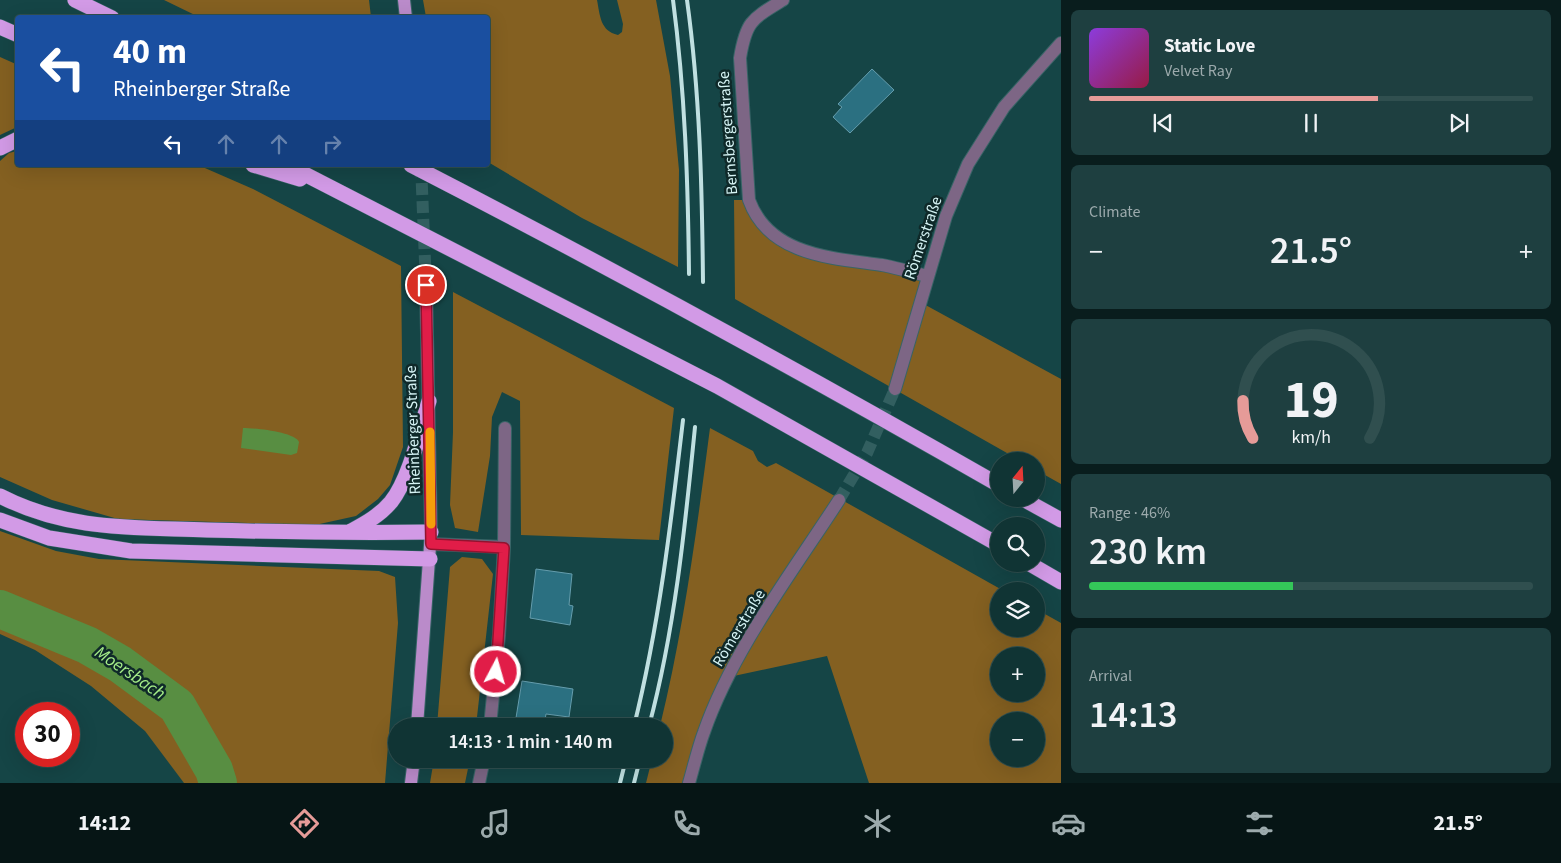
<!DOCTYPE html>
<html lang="en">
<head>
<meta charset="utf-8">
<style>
	body { margin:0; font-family:"Source Sans 3",sans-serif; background:#1e3f40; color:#f1f3f6; height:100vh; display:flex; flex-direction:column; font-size:19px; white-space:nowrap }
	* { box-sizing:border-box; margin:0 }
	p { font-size:16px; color:#9caaac }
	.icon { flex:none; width:28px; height:28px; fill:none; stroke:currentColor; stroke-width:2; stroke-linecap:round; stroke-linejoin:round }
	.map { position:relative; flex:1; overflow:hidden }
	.details { display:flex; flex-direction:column; gap:10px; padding:10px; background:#091d1d; width:500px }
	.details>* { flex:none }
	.guide { position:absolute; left:15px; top:15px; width:475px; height:152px; border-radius:5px; box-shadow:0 5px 20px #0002,0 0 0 1px #304f4f; background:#1a4fa0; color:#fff; overflow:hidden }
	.needle { width:32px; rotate:18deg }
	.fabs { position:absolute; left:990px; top:452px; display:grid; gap:10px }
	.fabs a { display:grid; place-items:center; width:55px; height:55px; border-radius:50%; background:#103434; box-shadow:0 5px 20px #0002,0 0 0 1px #304f4f; font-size:25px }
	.speed { position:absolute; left:15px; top:702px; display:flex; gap:10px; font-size:25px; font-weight:700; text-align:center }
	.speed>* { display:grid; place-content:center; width:65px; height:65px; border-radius:50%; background:#103434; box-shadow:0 5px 20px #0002,0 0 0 1px #304f4f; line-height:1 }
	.speed .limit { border:8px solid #d22; background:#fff; color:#111 }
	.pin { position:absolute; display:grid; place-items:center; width:42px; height:42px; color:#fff; margin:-21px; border:2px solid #fff; border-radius:50%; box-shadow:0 1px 5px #0007 }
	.me { position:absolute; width:55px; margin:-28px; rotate:6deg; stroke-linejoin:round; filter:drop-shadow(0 0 4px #0008) }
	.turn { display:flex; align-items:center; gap:18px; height:105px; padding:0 15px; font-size:22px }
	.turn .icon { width:65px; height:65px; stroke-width:2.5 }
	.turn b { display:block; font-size:35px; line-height:42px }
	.lanes { display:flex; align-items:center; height:48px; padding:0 15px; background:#0003; justify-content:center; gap:25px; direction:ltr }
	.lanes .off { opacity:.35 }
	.big { font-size:38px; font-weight:600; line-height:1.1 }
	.details .card { flex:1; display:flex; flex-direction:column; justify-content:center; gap:8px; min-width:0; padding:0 18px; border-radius:8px; background:#1e3f40 }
	.details .dial { align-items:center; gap:0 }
	.dial svg { height:130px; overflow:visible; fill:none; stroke:#304f4f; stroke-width:7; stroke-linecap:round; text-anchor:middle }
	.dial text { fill:#f1f3f6; stroke:none }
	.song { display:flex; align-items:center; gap:15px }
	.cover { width:60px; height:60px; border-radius:8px; background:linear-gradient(135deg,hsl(270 70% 55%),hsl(340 70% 35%)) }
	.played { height:5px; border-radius:2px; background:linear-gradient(90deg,#e69b98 65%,#304f4f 65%) }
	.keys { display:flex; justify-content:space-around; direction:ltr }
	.heat { display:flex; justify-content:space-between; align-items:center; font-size:28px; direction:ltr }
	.charge { height:8px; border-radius:4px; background:linear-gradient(90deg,#34c759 46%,#304f4f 0) }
	.trip { position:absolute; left:388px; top:718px; width:285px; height:50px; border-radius:25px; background:#103434; box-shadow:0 5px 20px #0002,0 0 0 1px #304f4f; font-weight:600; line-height:50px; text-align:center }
	.dock { display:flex; height:80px; justify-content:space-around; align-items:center; background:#061515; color:#9caaac }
	.dock .icon { width:35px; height:35px }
	.dock .current { color:#e69b98 }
	.dock b { font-size:22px; color:#f1f3f6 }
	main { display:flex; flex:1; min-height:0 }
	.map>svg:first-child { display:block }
	.green { fill:#846021; fill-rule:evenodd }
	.water { fill:#588e42 }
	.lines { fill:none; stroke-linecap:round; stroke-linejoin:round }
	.river { stroke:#588e42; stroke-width:38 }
	.building { fill:#2b7081; stroke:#659dad }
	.minor-tunnel { stroke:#325f60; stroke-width:12; stroke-dasharray:12 6; stroke-linecap:butt }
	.primary-tunnel { stroke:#325f60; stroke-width:12; stroke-dasharray:12 6; stroke-linecap:butt }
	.minor-casing { stroke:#386466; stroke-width:14 }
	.primary-casing { stroke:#386466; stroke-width:14 }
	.motorway-casing { stroke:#386466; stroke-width:16 }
	.minor { stroke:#7d6685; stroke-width:12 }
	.primary { stroke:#ba8bca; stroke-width:12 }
	.motorway { stroke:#d29ae6; stroke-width:15 }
	.rail { stroke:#c0e0e1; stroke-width:4 }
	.route-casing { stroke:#92132f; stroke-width:12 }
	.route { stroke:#e11d48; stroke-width:9 }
	.slow { stroke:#f59e0b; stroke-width:9 }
	.labels { text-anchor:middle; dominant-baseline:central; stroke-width:5; stroke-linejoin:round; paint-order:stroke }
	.street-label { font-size:16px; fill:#d6f4f5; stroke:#0f2929 }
	.water-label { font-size:18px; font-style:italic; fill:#a6ee89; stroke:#0f2929 }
</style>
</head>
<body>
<main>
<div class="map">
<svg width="1061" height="783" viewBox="0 0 1061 783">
	<rect width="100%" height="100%" fill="#154546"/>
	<path class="green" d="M164,0H369L371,17H199Z
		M423,0H597C600,15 600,31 618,35L622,32L623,24L617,0H656L670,76L679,170L678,267L582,218L488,162V18L426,17Z
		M0,57L18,65L17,127L0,135Z
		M17,151L18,165H198L253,189L401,266L403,447L390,485L378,499L356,516L315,525L118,519L52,500L0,477V161L9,153Z
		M734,200H749L789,244L927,276L920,302L1061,379V484L1036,470V461H1021L735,299Z
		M453,292L674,408L659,540L521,535L520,401L502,392L492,417L490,456L478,532L455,528L450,505L453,432Z
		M710,428L753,451L758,461L767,467L776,463L1004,591H999V629H1036V609L1061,623V783H869L827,656L729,677L689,783H646L652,759H664V726H660C684,628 697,528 710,428ZM999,656H1036V694H999ZM999,721H1036V759H999Z
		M0,531L56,551L99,559L379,571L395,577L398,623L385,783H184L145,731L91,686L35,650L0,634Z
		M462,557L482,559L493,574L476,726H437L450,567Z
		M434,759H470L465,783H430Z"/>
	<path class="water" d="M243,428C254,428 295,432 299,442L297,453L291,455L241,448Z"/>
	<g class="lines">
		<path class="river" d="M0,609L87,645L120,664L177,706L214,770L218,783"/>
	</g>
	<path class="building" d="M872,69L894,90L850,133L833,117L842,107L838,104Z
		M536,569L572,574L569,605L573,606L570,625L530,618Z
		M522,681L573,689L569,717L546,714L544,726L515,724Z"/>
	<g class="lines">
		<path class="minor-tunnel" d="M839,500L867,453L895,389"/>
		<path class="primary-tunnel" d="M421,165L426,285"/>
		<g class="minor-casing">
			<path id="minor" d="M783,0C752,19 746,21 740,58L749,200C769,256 833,258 882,265C897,268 912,272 927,276
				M895,389L946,216L968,164L1004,107L1061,43
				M431,544L504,547L499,635L490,726
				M504,547L505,428
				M479,783L484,759
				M689,783C694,766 698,748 704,732C732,651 793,571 839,500"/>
		</g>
		<g class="primary-casing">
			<path id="primary" d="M404,0L406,18
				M417,726L431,532L426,285
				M411,783L414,759"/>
		</g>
		<g class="motorway-casing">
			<path id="motorway" d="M75,0L112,18
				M0,27L18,35
				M0,148L18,139
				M253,165L300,179
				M287,165L717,386L999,545
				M411,165C609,267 805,374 999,485
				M0,496C68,531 133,527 207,530C282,532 357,533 431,532
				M1023,499L1061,520
				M0,520L49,538L131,551L430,559
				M351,531C366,523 380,515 391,502C410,478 420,430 429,401
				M1030,564L1061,582"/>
		</g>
		<use href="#minor" class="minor"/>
		<use href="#primary" class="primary"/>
		<use href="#motorway" class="motorway"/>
		<path class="rail" d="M673,0C685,91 688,182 689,274
			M687,0C700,94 702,187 703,282
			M634,726C659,626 671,523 683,420
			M649,726C675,629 685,527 695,427
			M620,783L626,759
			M634,783L640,759"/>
	</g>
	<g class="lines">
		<g class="route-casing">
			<path id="route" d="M426,285L431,544L504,548L496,672"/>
		</g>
		<use href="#route" class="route"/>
		<path class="slow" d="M430,432L431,524"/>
	</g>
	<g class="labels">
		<g class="street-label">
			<text transform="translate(728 133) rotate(-94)">Bernsbergerstraße</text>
			<text transform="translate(923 238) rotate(-71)">Römerstraße</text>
			<text transform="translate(413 430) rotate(-92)">Rheinberger Straße</text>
			<text transform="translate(739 628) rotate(-59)">Römerstraße</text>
		</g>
		<g class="water-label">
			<text transform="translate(130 673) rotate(34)">Moersbach</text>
		</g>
	</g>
</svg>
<div class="fabs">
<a><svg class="needle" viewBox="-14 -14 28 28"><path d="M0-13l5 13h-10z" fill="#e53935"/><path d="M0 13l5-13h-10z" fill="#9caaac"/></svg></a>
<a><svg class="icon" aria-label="search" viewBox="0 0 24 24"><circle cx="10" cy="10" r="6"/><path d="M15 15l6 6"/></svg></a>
<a><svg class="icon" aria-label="layers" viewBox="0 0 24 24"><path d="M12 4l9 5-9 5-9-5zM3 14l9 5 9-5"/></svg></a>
<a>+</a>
<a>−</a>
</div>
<div class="speed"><div class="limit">30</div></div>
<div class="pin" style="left:426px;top:285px;background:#d93025"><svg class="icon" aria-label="arrive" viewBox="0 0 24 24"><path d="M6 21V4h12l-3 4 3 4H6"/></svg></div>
<svg class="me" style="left:496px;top:672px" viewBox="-20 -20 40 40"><circle r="17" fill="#e11d48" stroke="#fff" stroke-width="3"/><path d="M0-11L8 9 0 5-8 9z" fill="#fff"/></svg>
<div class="trip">14:13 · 1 min · 140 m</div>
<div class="guide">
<div class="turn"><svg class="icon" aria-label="left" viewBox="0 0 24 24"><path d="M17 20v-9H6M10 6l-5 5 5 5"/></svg><div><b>40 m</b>Rheinberger Straße</div></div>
<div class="lanes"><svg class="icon" aria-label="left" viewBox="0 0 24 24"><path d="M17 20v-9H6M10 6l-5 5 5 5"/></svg><svg class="icon off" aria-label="ahead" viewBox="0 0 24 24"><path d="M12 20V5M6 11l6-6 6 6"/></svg><svg class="icon off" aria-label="ahead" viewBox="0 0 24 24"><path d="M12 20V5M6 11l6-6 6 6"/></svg><svg class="icon off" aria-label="right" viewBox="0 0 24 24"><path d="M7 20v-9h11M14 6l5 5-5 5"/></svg></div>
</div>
</div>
<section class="details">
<div class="card">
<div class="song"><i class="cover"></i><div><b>Static Love</b><p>Velvet Ray</p></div></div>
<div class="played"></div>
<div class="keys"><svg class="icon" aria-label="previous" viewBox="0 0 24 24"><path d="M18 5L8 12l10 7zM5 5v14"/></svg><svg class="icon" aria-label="pause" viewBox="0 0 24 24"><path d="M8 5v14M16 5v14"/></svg><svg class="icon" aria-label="next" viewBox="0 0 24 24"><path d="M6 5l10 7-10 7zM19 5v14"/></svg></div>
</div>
<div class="card"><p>Climate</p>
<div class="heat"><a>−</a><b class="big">21.5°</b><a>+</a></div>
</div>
<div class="card dial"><svg viewBox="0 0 100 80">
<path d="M14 69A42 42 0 1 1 86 69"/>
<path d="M14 69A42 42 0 0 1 8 46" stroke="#e69b98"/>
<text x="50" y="56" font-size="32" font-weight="700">19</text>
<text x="50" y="72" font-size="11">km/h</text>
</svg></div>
<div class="card"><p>Range · 46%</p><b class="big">230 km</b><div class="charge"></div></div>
<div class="card"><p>Arrival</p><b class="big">14:13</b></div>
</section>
</main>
<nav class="dock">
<b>14:12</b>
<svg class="icon current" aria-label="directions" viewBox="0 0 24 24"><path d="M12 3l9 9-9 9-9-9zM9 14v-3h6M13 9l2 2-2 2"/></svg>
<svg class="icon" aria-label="music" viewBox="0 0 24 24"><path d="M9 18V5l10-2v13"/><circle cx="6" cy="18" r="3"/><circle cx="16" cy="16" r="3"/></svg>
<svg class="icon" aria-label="phone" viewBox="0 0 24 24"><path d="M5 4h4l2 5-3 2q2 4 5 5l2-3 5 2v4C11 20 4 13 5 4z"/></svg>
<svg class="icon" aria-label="climate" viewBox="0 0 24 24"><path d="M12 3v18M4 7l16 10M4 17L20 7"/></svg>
<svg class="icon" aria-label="car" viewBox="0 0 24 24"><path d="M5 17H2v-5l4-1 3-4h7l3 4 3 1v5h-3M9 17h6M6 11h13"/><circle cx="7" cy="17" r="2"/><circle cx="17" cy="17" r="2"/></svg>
<svg class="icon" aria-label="filters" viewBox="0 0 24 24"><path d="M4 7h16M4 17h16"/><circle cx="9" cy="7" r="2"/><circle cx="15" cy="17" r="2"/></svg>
<b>21.5°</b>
</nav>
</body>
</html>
